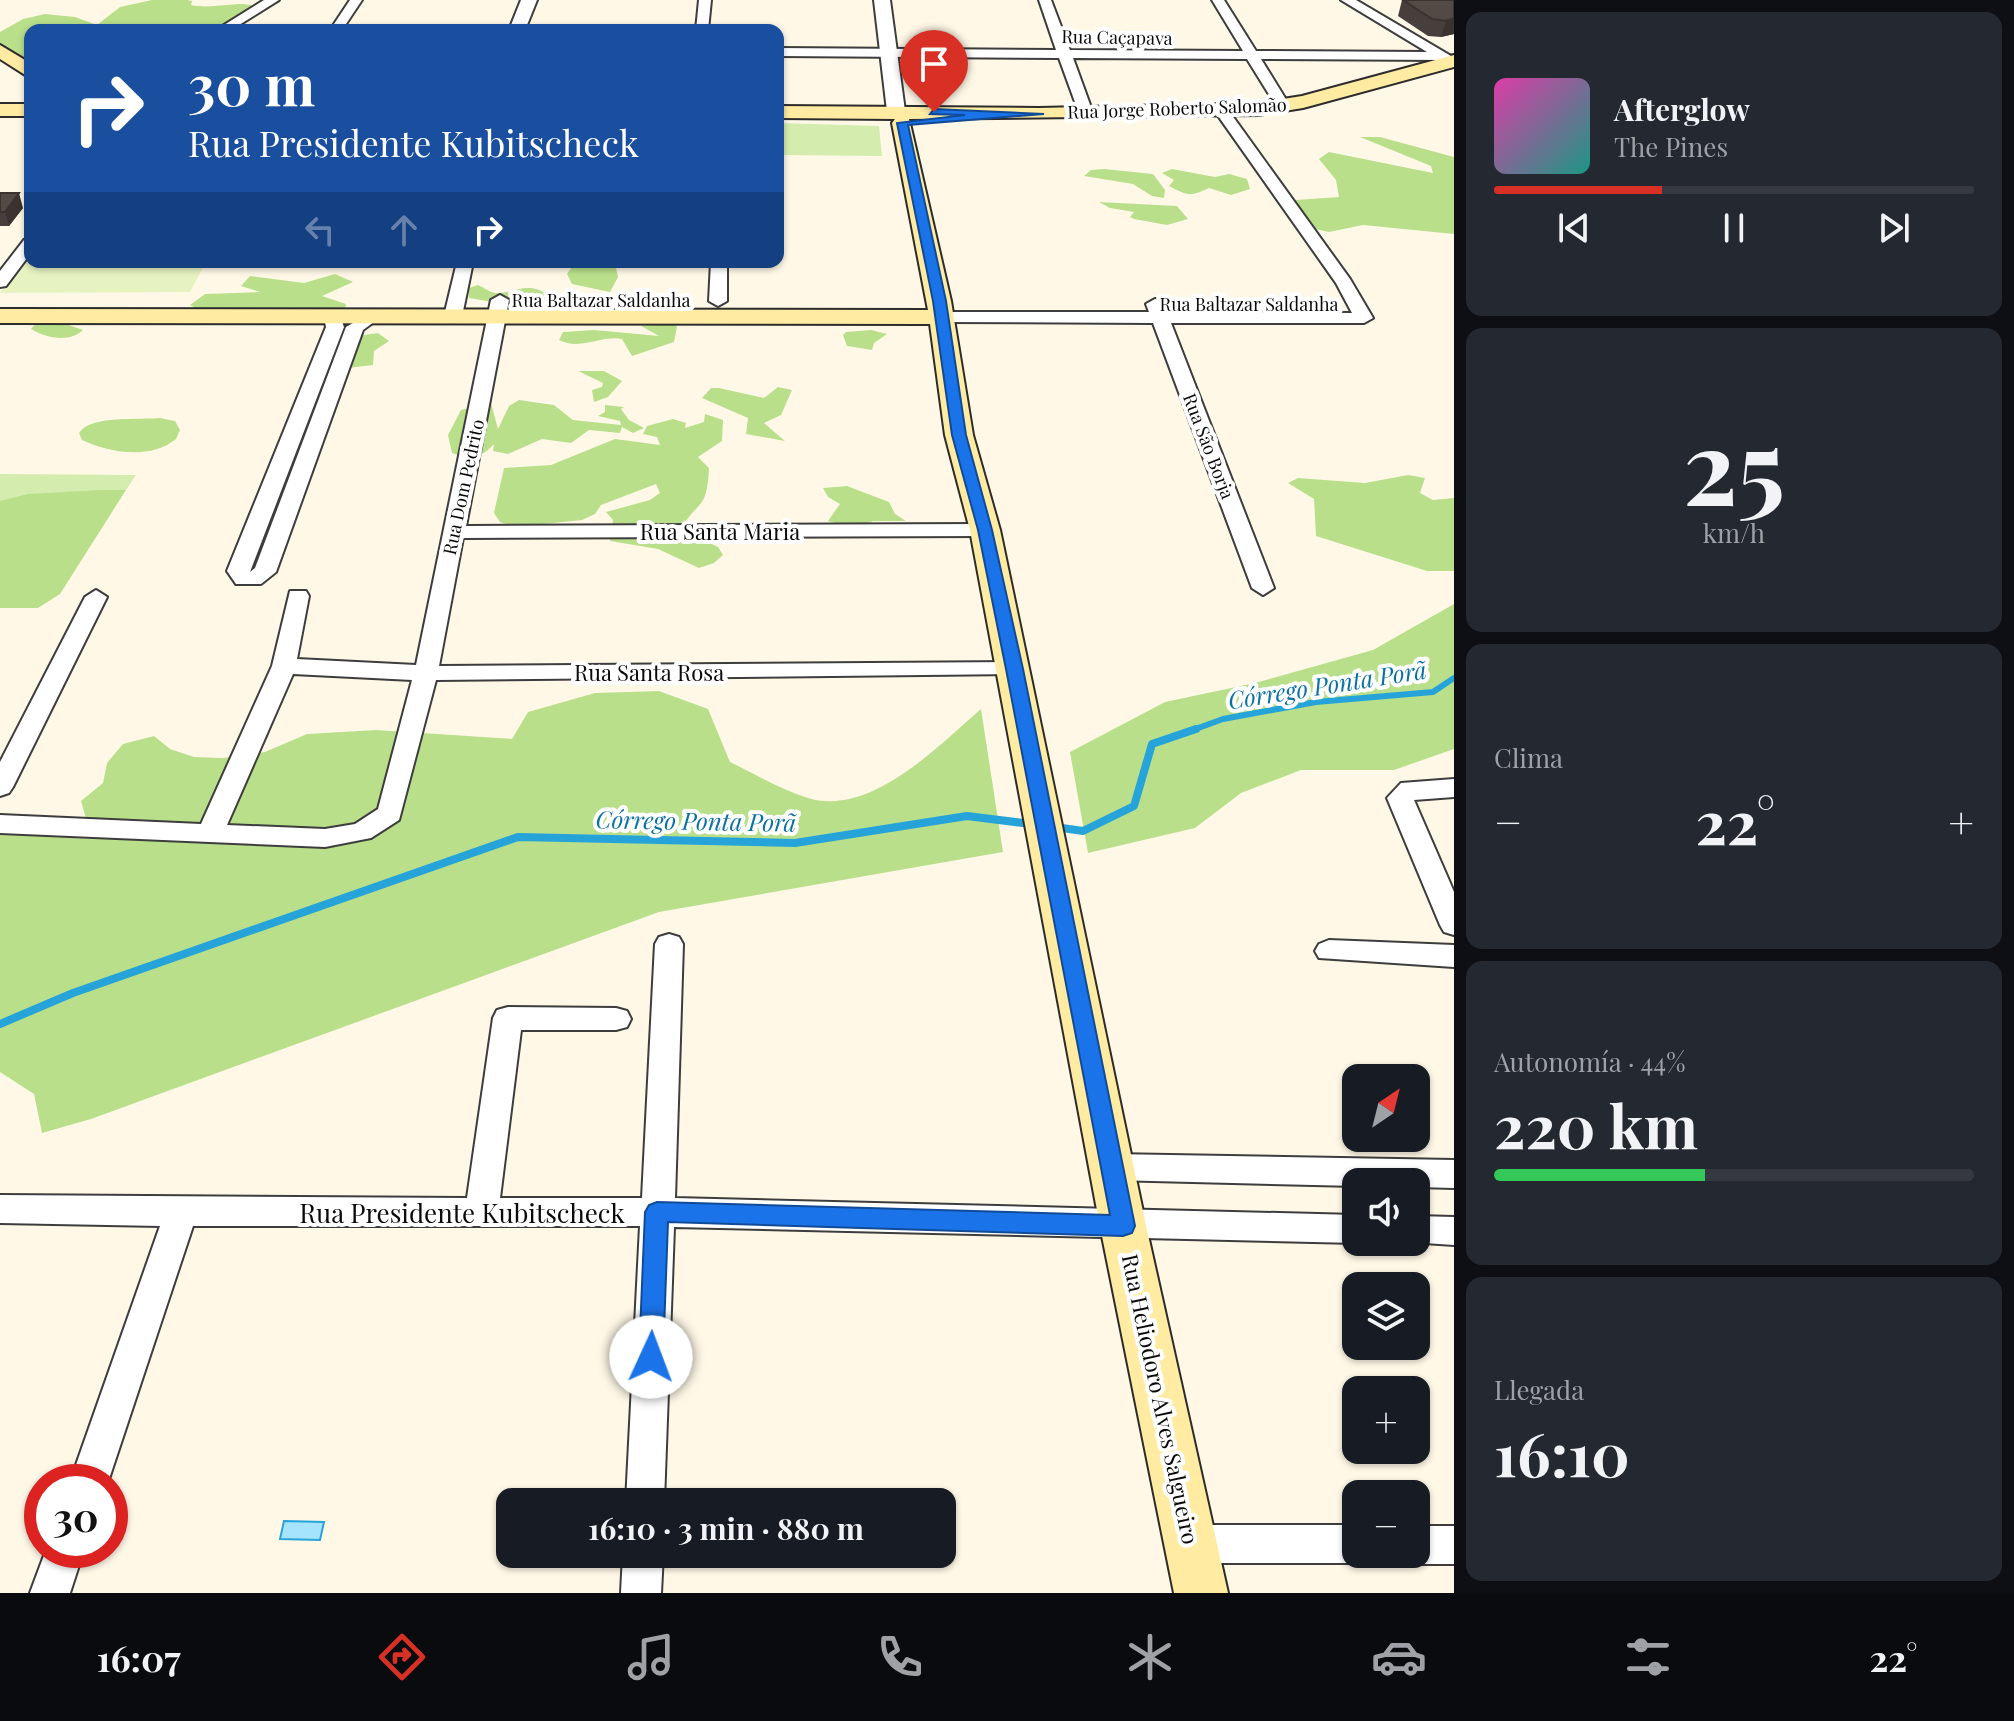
<!DOCTYPE html>
<html lang="es">
<head>
<meta charset="utf-8">
<style>
	body { margin:0; font-family:"Playfair Display",serif; background:#242831; color:#f1f3f6; height:100vh; display:flex; flex-direction:column; font-size:30px; white-space:nowrap }
	* { box-sizing:border-box; margin:0 }
	p { font-size:26px; color:#9ea1a6 }
	.icon { flex:none; width:44px; height:44px; fill:none; stroke:currentColor; stroke-width:2; stroke-linecap:round; stroke-linejoin:round }
	.map { position:relative; flex:1; overflow:hidden }
	.details { display:flex; flex-direction:column; gap:12px; padding:12px; background:#0d0f14; width:560px }
	.details>* { flex:none }
	.banner { position:absolute; left:24px; top:24px; width:760px; height:244px; border-radius:16px; box-shadow:0 2px 6px #0004; background:#1a4fa0; color:#fff; overflow:hidden }
	.needle { width:52px; rotate:35deg }
	.tools { position:absolute; left:1342px; top:1064px; display:grid; gap:16px }
	.tools a { display:grid; place-items:center; width:88px; height:88px; border-radius:16px; background:#171b24; box-shadow:0 2px 6px #0004; font-size:40px }
	.speed { position:absolute; left:24px; top:1464px; display:flex; gap:16px; font-size:40px; font-weight:700; text-align:center }
	.speed>* { display:grid; place-content:center; width:104px; height:104px; border-radius:50%; background:#171b24; box-shadow:0 2px 6px #0004; line-height:1 }
	.speed .limit { border:12px solid #d22; background:#fff; color:#111 }
	.pin { position:absolute; display:grid; place-items:center; width:68px; height:68px; color:#fff; margin:-82px -34px; border-radius:50% 50% 50% 0; rotate:-45deg; box-shadow:0 0 8px #0007 }
	.pin .icon { rotate:45deg }
	.me { position:absolute; width:88px; margin:-44px; rotate:2deg; stroke-linejoin:round; filter:drop-shadow(0 0 6px #0008) }
	.turn { display:flex; align-items:center; gap:28px; height:168px; padding:0 32px; font-size:36px }
	.turn .icon { width:104px; height:104px; stroke-width:2.5 }
	.turn b { display:block; font-size:56px; line-height:68px }
	.lanes { display:flex; align-items:center; height:76px; padding:0 32px; background:#0003; justify-content:center; gap:40px; direction:ltr }
	.lanes .off { opacity:.35 }
	.big { font-size:60px; font-weight:700; line-height:1.1 }
	.details .widget { flex:1; display:flex; flex-direction:column; justify-content:center; gap:12px; min-width:0; padding:0 28px; border-radius:16px; background:#242831 }
	.details .dial { align-items:center; gap:0 }
	.dial b { font-size:104px; line-height:1 }
	.song { display:flex; align-items:center; gap:24px }
	.cover { width:96px; height:96px; border-radius:12px; background:linear-gradient(135deg,hsl(320 70% 55%),hsl(170 70% 35%)) }
	.played { height:8px; border-radius:4px; background:linear-gradient(90deg,#d93025 35%,#363941 35%) }
	.keys { display:flex; justify-content:space-around; direction:ltr }
	.heat { display:flex; justify-content:space-between; align-items:center; font-size:44px; direction:ltr }
	.charge { height:12px; border-radius:6px; background:linear-gradient(90deg,#34c759 44%,#363941 0) }
	.trip { position:absolute; left:496px; top:1488px; width:460px; height:80px; border-radius:16px; background:#171b24; box-shadow:0 2px 6px #0004; font-weight:700; line-height:80px; text-align:center }
	.tabs { display:flex; height:128px; justify-content:space-around; align-items:center; background:#090b0e; color:#9ea1a6 }
	.tabs .icon { width:56px; height:56px }
	.tabs .active { color:#d93025 }
	.tabs b { font-size:36px; color:#f1f3f6 }
	main { display:flex; flex:1; min-height:0 }
	.map>svg:first-child { display:block }
	.green { fill:#d4ecad }
	.forest { fill:#b9df8b }
	.pitch { fill:#e6f3c0 }
	.water { fill:#a6e4fc; stroke:#26a4da; stroke-width:2 }
	.lines { fill:none; stroke-linecap:round; stroke-linejoin:round }
	.stream-far1 { stroke:#26a4da; stroke-width:6 }
	.stream { stroke:#26a4da; stroke-width:8 }
	.minor-casing { stroke:#3d3d3d; stroke-width:4 }
	.tertiary-casing { stroke:#3d3d3d; stroke-width:4 }
	.secondary-casing { stroke:#2c2c2c; stroke-width:4 }
	.minor { fill:#fff; fill-rule:evenodd }
	.tertiary { fill:#fff; fill-rule:evenodd }
	.secondary { fill:#ffeba2; fill-rule:evenodd }
	.wall { fill:#473f3b }
	.shaded-wall { fill:#3a3330 }
	.building { fill:#534945; stroke:#3a3330; stroke-width:2 }
	.route { fill:#1a73e8; stroke:#114b97; stroke-width:2 }
	.labels { text-anchor:middle; dominant-baseline:central; stroke-width:8; stroke-linejoin:round; paint-order:stroke }
	.far-street-label { font-size:18px; fill:#0a0a0a; stroke:#fff }
	.street-label { font-size:22px; fill:#0a0a0a; stroke:#fff }
	.water-label { font-size:24px; font-style:italic; fill:#0a71a5; stroke:#fff }
	.near-street-label { font-size:26px; fill:#0a0a0a; stroke:#fff }
</style>
</head>
<body>
<main>
<div class="map">
<svg width="1454" height="1593" viewBox="0 0 1454 1593">
	<rect width="100%" height="100%" fill="#fff8e7"/>
	<path class="green" d="M778,123L879,126L882,156L778,155Z
		M0,474L136,475L126,490L0,501Z"/>
	<path class="forest" d="M152,0H187L192,1L191,5C213,10 238,0 253,6L236,16L226,30H30V65L0,43V32L23,19L45,14L75,17L97,25L120,7Z
		M1360,137H1380L1454,157V234L1363,225L1329,232L1306,227L1281,201L1339,197L1336,180L1319,159L1329,152L1433,173L1431,166Z
		M1104,169L1153,174L1165,190L1164,198L1152,196L1133,184L1084,176L1091,170Z
		M1172,169L1215,177L1229,174L1247,179L1250,189L1231,195L1209,188C1191,196 1190,197 1169,186L1174,180L1162,173Z
		M1099,202L1177,206L1188,219L1167,225L1134,219L1130,217L1134,212L1110,208Z
		M575,262H621L616,267L618,277L610,292L572,284L567,274Z
		M335,274L353,282L322,296L346,304L345,311L204,312L190,305L205,294L260,292L241,286L250,276L304,283Z
		M478,285C483,287 491,293 496,293C516,293 531,279 551,298L530,307C559,309 619,299 641,315L621,325L521,321L503,308L510,305L469,298V288Z
		M57,321L83,330C70,343 45,338 31,329L37,322Z
		M674,323L677,327L674,342L632,356L622,339C602,335 580,351 559,340L563,332L594,330L659,336L641,326Z
		M871,330L887,334L874,343L872,350L847,346L843,335L846,332Z
		M378,333L389,341L374,351L373,365L348,368L357,336Z
		M578,371H604L622,381L608,397L594,402L592,390L602,387L603,383Z
		M778,387L792,390L781,415L764,423L785,441L746,434L748,418L702,398L711,388H719L764,398Z
		M519,400L554,405L573,420L621,425L620,421L598,416L605,412V405L624,407L621,409L629,420L644,428L633,433L622,427L620,433L589,430L571,443L542,439L508,454L493,451L494,444C480,459 471,460 452,453L448,435L461,410L491,403L498,429L509,406Z
		M705,414L723,420L722,441L698,457L709,468C707,512 698,499 681,529L718,547L723,555L714,563L699,568L658,549L610,541L613,520L606,512L650,500L660,493L656,484L601,505L595,514L582,520L514,527L500,522L494,513L504,468L551,465L615,439L660,445L657,437L643,434L647,426L673,419L686,423L685,428L704,422Z
		M160,418L175,421L180,430L176,439C150,460 110,453 82,440L79,433C90,415 140,420 160,418Z
		M1408,475L1425,478L1420,493L1433,500L1454,498V571H1427L1316,536L1314,499L1288,483L1298,478L1365,483Z
		M847,486L889,502L895,514L906,521H873L852,528L828,521L840,504L828,497L823,488Z
		M102,490H126L60,594L38,608H0V501L28,494Z
		M1454,604V749L1394,770H1301L1241,793L1195,828L1088,853L1070,752L1165,702L1255,683L1373,650Z
		M659,691L708,709L730,762C755,774 782,790 808,798C871,817 938,746 981,709L1003,852L659,912L91,1119L42,1133L34,1094L0,1072V831L92,839L81,801L103,783L107,763L123,744L154,736L170,749L194,757L223,758L265,752L307,734L376,730L512,739L528,712L595,693Z"/>
	<path class="pitch" d="M30,252V262H206L190,292L0,293Z"/>
	<path class="water" d="M284,1521L324,1522L320,1540L280,1539Z"/>
	<g class="lines">
		<path class="stream-far1" d="M1190,731L1223,719L1316,702L1433,692L1454,678"/>
		<path class="stream" d="M1055,827L1083,831L1134,806L1152,744L1196,729
			M0,1024L73,993L518,837L795,843L967,816L1031,824"/>
		<g class="minor-casing">
			<path id="minor" d="M264,0H279L231,30H216Z
				M350,0H362L342,30H330Z
				M699,0H711L708,30H696Z
				M1039,0H1051L1070,50L1243,51L1212,0H1224L1256,51L1427,52L1341,0H1356L1451,56L1444,60L1261,59L1290,106L1283,110L1278,109L1247,59L1073,58L1093,113L1086,117L1079,113L1059,58L778,56V48L1056,50Z
				M1216,107H1226L1350,279L1373,318L1364,323H1171L1274,588L1263,595L1252,588L1153,323L942,322L933,317L942,312H1149L1146,304L1155,299L1161,300L1167,312L1352,313L1336,283L1214,110Z
				M30,238V254L6,286L0,287V271L24,240Z
				M457,262H473L462,316L453,321L444,316Z
				M711,262H727V301L718,306L709,301Z
				M500,295L509,300L466,526L985,524L996,530L985,536L463,538L439,666L1014,662L1022,664L1026,669L1022,674L436,680L399,820L371,838L325,847L0,833V815L201,824L272,666L290,591H306L309,596L297,659L416,665L491,300ZM293,674L412,680L378,809L355,824L325,829L227,825Z
				M333,312L339,313L344,327L250,572L255,568L346,327L372,312L381,317L363,330L276,572L261,584H236L227,571L326,327L324,317Z
				M96,590L107,597L13,787L9,793L0,796V762L85,597Z
				M1454,779V797L1414,800L1454,892V935L1444,932L1440,925L1387,798L1401,783Z
				M669,934L679,937L683,944L675,1198L1356,1215V1242H1360L1356,1243L674,1227L664,1502H626L640,1226H193L108,1482H70L160,1226L0,1223V1195L467,1198L493,1018L497,1010L508,1007L616,1008L627,1011L631,1019L627,1027L616,1030H521L500,1198H642L655,944L659,937Z
				M1329,940L1454,945V967L1319,958L1315,951L1319,944Z
				M1112,1154L1454,1160V1188L1416,1187V1182H1356V1186L1112,1180L1101,1177L1096,1167L1101,1157Z
				M1416,1216L1454,1217V1245L1409,1242H1416Z
				M1193,1525H1356V1554H1371L1356,1563H1193L1179,1558L1174,1544L1179,1530Z
				M1416,1526H1454V1564H1416L1402,1559L1400,1554H1416Z
				M46,1550H84L70,1593H30Z
				M623,1554H663L661,1593H621Z"/>
		</g>
		<g class="tertiary-casing">
			<path id="tertiary" d="M521,0H537L525,30H509Z
				M874,0H890L905,111L896,116L887,111Z"/>
		</g>
		<g class="secondary-casing">
			<path id="secondary" d="M0,45L30,63V78L0,59Z
				M1454,55V67L1303,108L1258,115L909,119L951,301L973,435L1000,530L1146,1226L1228,1593H1174L1100,1226L970,530L945,435L930,324L0,323V309L928,310L892,123L895,119L778,118V106L1039,108L1258,103L1302,96Z
				M0,104H30V116H0Z"/>
		</g>
		<use href="#minor" class="minor"/>
		<use href="#tertiary" class="tertiary"/>
		<use href="#secondary" class="secondary"/>
	</g>
	<path class="wall" d="M1402,0H1454V34L1441,37L1428,36L1398,16Z
		M0,193L23,208L9,226H0Z"/>
	<path class="shaded-wall" d="M1454,18V34L1441,37L1446,21Z
		M19,193L23,208L9,226L5,212Z"/>
	<path class="building" d="M1403,0H1454V18L1446,21L1432,19Z
		M0,193H19L5,212H0Z"/>
	<path class="route" d="M934,109L1044,114L908,125L946,301L966,435L992,530L1023,669L1135,1226L1132,1233L1123,1236L668,1222L663,1357L660,1365L651,1368L642,1365L639,1357L645,1212L649,1205L657,1202L1110,1215L1006,669L978,530L952,435L933,301L897,123L965,115L930,114Z"/>
	<g class="labels">
		<g class="far-street-label">
			<text transform="translate(1117 37) rotate(1)">Rua Caçapava</text>
			<text transform="translate(1177 108) rotate(-2)">Rua Jorge Roberto Salomão</text>
			<text x="601" y="300">Rua Baltazar Saldanha</text>
			<text x="1249" y="304">Rua Baltazar Saldanha</text>
			<text transform="translate(1209 446) rotate(69)">Rua São Borja</text>
			<text transform="translate(463 487) rotate(-78)">Rua Dom Pedrito</text>
		</g>
		<g class="street-label">
			<text x="720" y="531">Rua Santa Maria</text>
			<text x="649" y="672">Rua Santa Rosa</text>
			<text transform="translate(1161 1399) rotate(78)">Rua Heliodoro Alves Salgueiro</text>
		</g>
		<g class="water-label">
			<text transform="translate(1327 684) rotate(-9)">Córrego Ponta Porã</text>
			<text transform="translate(696 820) rotate(1)">Córrego Ponta Porã</text>
		</g>
		<g class="near-street-label">
			<text x="462" y="1212">Rua Presidente Kubitscheck</text>
		</g>
	</g>
</svg>
<div class="tools">
<a><svg class="needle" viewBox="-14 -14 28 28"><path d="M0-13l5 13h-10z" fill="#e53935"/><path d="M0 13l5-13h-10z" fill="#9ea1a6"/></svg></a>
<a><svg class="icon" aria-label="sound" viewBox="0 0 24 24"><path d="M4 9h4l5-4v14l-5-4H4zM17 9q2 3 0 6"/></svg></a>
<a><svg class="icon" aria-label="layers" viewBox="0 0 24 24"><path d="M12 4l9 5-9 5-9-5zM3 14l9 5 9-5"/></svg></a>
<a>+</a>
<a>−</a>
</div>
<div class="speed"><div class="limit">30</div></div>
<div class="pin" style="left:934px;top:112px;background:#d93025"><svg class="icon" aria-label="arrive" viewBox="0 0 24 24"><path d="M6 21V4h12l-3 4 3 4H6"/></svg></div>
<svg class="me" style="left:651px;top:1357px" viewBox="-20 -20 40 40"><circle r="19" fill="#fff"/><path d="M0-13L10 11 0 6-10 11z" fill="#1a73e8"/></svg>
<div class="trip">16:10 · 3 min · 880 m</div>
<div class="banner">
<div class="turn"><svg class="icon" aria-label="right" viewBox="0 0 24 24"><path d="M7 20v-9h11M14 6l5 5-5 5"/></svg><div><b>30 m</b>Rua Presidente Kubitscheck</div></div>
<div class="lanes"><svg class="icon off" aria-label="left" viewBox="0 0 24 24"><path d="M17 20v-9H6M10 6l-5 5 5 5"/></svg><svg class="icon off" aria-label="ahead" viewBox="0 0 24 24"><path d="M12 20V5M6 11l6-6 6 6"/></svg><svg class="icon" aria-label="right" viewBox="0 0 24 24"><path d="M7 20v-9h11M14 6l5 5-5 5"/></svg></div>
</div>
</div>
<section class="details">
<div class="widget">
<div class="song"><i class="cover"></i><div><b>Afterglow</b><p>The Pines</p></div></div>
<div class="played"></div>
<div class="keys"><svg class="icon" aria-label="previous" viewBox="0 0 24 24"><path d="M18 5L8 12l10 7zM5 5v14"/></svg><svg class="icon" aria-label="pause" viewBox="0 0 24 24"><path d="M8 5v14M16 5v14"/></svg><svg class="icon" aria-label="next" viewBox="0 0 24 24"><path d="M6 5l10 7-10 7zM19 5v14"/></svg></div>
</div>
<div class="widget dial"><b>25</b><p>km/h</p></div>
<div class="widget"><p>Clima</p>
<div class="heat"><a>−</a><b class="big">22°</b><a>+</a></div>
</div>
<div class="widget"><p>Autonomía · 44%</p><b class="big">220 km</b><div class="charge"></div></div>
<div class="widget"><p>Llegada</p><b class="big">16:10</b></div>
</section>
</main>
<nav class="tabs">
<b>16:07</b>
<svg class="icon active" aria-label="directions" viewBox="0 0 24 24"><path d="M12 3l9 9-9 9-9-9zM9 14v-3h6M13 9l2 2-2 2"/></svg>
<svg class="icon" aria-label="music" viewBox="0 0 24 24"><path d="M9 18V5l10-2v13"/><circle cx="6" cy="18" r="3"/><circle cx="16" cy="16" r="3"/></svg>
<svg class="icon" aria-label="phone" viewBox="0 0 24 24"><path d="M5 4h4l2 5-3 2q2 4 5 5l2-3 5 2v4C11 20 4 13 5 4z"/></svg>
<svg class="icon" aria-label="climate" viewBox="0 0 24 24"><path d="M12 3v18M4 7l16 10M4 17L20 7"/></svg>
<svg class="icon" aria-label="car" viewBox="0 0 24 24"><path d="M5 17H2v-5l4-1 3-4h7l3 4 3 1v5h-3M9 17h6M6 11h13"/><circle cx="7" cy="17" r="2"/><circle cx="17" cy="17" r="2"/></svg>
<svg class="icon" aria-label="filters" viewBox="0 0 24 24"><path d="M4 7h16M4 17h16"/><circle cx="9" cy="7" r="2"/><circle cx="15" cy="17" r="2"/></svg>
<b>22°</b>
</nav>
</body>
</html>
